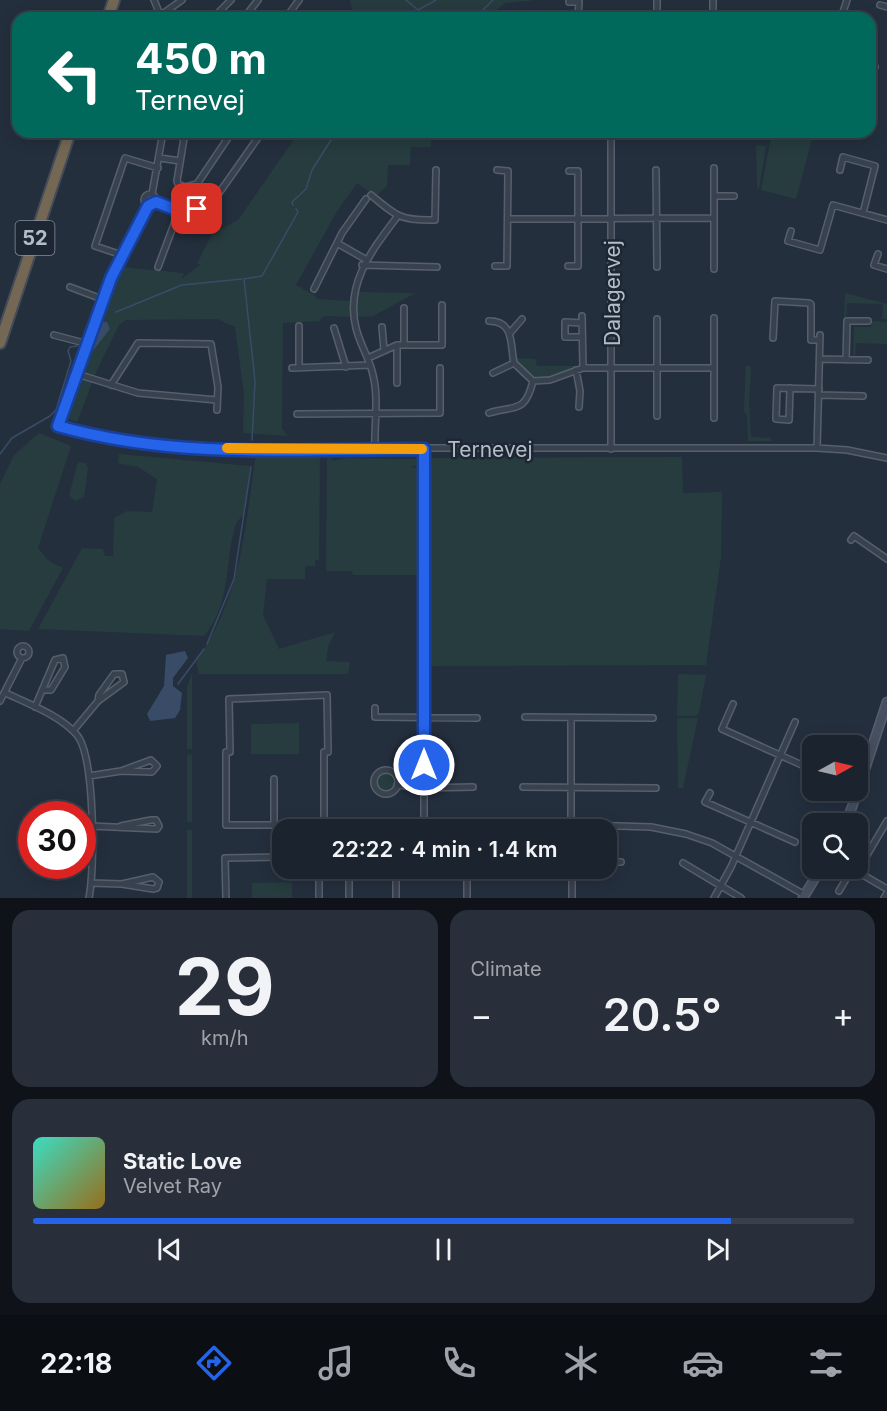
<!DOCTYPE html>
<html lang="en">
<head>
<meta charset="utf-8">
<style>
	body { margin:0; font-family:Inter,sans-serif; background:#282f3a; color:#f1f3f6; height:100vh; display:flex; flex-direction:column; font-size:22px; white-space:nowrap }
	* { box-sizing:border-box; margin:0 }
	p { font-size:20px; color:#a0a4aa }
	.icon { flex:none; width:33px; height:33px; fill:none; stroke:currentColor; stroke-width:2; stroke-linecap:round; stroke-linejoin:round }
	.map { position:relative; height:898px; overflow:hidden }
	.sheet { display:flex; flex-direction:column; gap:12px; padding:12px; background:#0f1319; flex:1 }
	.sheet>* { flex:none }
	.hud { position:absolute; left:12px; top:12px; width:864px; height:126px; border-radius:18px; box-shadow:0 3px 15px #0003,0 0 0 2px #39404a; background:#00695c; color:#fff; overflow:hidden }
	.needle { width:39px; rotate:82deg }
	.buttons { position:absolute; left:802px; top:735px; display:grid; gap:12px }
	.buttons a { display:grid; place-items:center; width:66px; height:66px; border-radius:12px; background:#1b232e; box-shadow:0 3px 15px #0003,0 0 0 2px #39404a; font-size:30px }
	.speed { position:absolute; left:18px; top:801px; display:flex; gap:12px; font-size:30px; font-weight:700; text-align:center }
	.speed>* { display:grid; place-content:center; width:78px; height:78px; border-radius:50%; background:#1b232e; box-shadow:0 3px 15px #0003,0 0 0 2px #39404a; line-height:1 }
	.speed .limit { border:9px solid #d22; background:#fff; color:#111 }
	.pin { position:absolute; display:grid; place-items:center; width:51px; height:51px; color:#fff; margin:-26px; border-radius:12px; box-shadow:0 3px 9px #0006 }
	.me { position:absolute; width:66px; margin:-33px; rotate:0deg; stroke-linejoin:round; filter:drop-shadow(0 0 4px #0008) }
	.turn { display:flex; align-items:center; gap:21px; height:126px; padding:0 24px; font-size:27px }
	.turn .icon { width:78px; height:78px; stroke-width:2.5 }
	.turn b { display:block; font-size:42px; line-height:51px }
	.big { font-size:45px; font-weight:600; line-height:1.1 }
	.sheet .widget { flex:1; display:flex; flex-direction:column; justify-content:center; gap:9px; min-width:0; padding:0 21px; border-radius:18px; background:#282f3a }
	.sheet .dial { align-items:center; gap:0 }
	.dial b { font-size:78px; line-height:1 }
	.song { display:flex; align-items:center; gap:18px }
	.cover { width:72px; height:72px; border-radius:9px; background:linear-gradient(135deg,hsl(170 70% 55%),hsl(40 70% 35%)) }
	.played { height:6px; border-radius:3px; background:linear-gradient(90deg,#2563eb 85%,#39404a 85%) }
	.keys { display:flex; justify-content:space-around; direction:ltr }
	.heat { display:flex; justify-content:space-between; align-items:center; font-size:33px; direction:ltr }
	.sheet .tiles { flex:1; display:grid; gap:12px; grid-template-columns:1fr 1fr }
	.widget:last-child { grid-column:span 2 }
	.trip { position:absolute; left:272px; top:819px; width:345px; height:60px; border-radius:18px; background:#1b232e; box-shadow:0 3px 15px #0003,0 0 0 2px #39404a; font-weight:600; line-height:60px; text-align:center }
	.tab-bar { display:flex; height:96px; justify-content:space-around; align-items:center; background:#0b0e12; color:#a0a4aa }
	.tab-bar .icon { width:42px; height:42px }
	.tab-bar .selected { color:#2563eb }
	.tab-bar b { font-size:27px; color:#f1f3f6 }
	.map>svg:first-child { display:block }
	.green { fill:#263c3f }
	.water { fill:#394c67 }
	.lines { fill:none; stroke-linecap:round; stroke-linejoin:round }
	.stream { stroke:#394c67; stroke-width:1.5 }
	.street-casing { stroke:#565f6c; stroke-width:8 }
	.secondary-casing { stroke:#565f6c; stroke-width:11 }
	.highway-casing { stroke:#434c59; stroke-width:14 }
	.street { stroke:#38414e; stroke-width:5 }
	.secondary { stroke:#465061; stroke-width:8 }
	.highway { stroke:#746855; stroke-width:10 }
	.route-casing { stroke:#184099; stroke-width:15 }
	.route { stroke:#2563eb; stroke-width:10 }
	.slow { stroke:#f59e0b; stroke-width:10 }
	.labels { text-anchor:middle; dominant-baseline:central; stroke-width:5; stroke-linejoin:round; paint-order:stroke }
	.shield { fill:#1d2633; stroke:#878f9c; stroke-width:1.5 }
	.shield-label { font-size:20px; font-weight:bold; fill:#b4bcc9 }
	.street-label { font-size:21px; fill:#b4bcc9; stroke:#1d2633 }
</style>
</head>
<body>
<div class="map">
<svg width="887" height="898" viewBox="0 0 887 898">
	<rect width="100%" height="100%" fill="#242f3e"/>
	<path class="green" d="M350,0H536L505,3L487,18H354Z
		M299,132H432L431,147H411L410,165H388L387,186L376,196L357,183L336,213L296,285L314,295L317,299L350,301V317L324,316L319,321L283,323L282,429L288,436L243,433L244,394L235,327L217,319L126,320L119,325L97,370L77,422L66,418L109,289L120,267L184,273L181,279L200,265L197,264L212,234L238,220Z
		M772,132H814L796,199L761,190Z
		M756,145L766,146L759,189L757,186Z
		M359,292L416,293L373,316L356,317Z
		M845,293L887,304V319H882L883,304L847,303L846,317H844Z
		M871,321L887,322V344L856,343L855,358H853L854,327H871Z
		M516,358L535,359L537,366H578C553,376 531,390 516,358Z
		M746,365L751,367L749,403L751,437L771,438V441H748L747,415L744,411Z
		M39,433L71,446L38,548L49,561L63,568L29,631L0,629V484L14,455Z
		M320,453L319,560H315V566H305V579H267L263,615L279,649L335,632L328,647L326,661L350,662L348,674H199L196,662C242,595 244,532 256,454Z
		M119,454L250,466C248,480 249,499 244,513C243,517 238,519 236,524C224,560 232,604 204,636L38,629L82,548L103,549L105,556H113L114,518L127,511L152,512L157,479L138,467L118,463Z
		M682,457L683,493L722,492L721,557L706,665L431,666L429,458Z
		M330,458L334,461L344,458L419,459V465L412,466L413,468H419L420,575H353L352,571H326L327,459Z
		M78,462L86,463L88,468L84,497L75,501L69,495Z
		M192,673V749H187V687Z
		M678,674L706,675L699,713L696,716H677Z
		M677,718H698L683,788H678Z
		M299,723V754H251V724Z
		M192,754V822H187V755Z
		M376 782a10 10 0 1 1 20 0a10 10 0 1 1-20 0Z
		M187,830H192V898H187Z
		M292,882V898H252V883Z"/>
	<path class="water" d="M101,322H107L110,329L91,353L89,351Z
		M185,651L188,658L173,678V686L182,693L180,710L175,718L150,721L147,714L164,686L166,655Z"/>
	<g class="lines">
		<path class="stream" d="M406,0L418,10L436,0
			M475,18L493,0
			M293,205L292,202L306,189L312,170L336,132
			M116,312L182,285L242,279
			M252,440L255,381L244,279L262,276L298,212L296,209
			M0,454L12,438L50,416L56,410L71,361L68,351L70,347L77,346
			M207,644L234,579L251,467
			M178,684L204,649"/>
		<g class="street-casing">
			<path id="street" d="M154,0L161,17
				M713,0V18
				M569,2H579L578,18
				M880,5L887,7
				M161,15L182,0
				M213,18L231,0
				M244,18L258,0
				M286,18L299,0
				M657,18V0
				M841,18L847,0
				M870,66L875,67L870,80
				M185,132L177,181L178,184L185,187L197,184L232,132
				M160,158L180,161
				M714,168V269
				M656,170L657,267
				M840,170L843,157L875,166L863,213
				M144 200a6 6 0 1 1 12 0a6 6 0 1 1-12 0Z
				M152,194L163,132
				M371,195C396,216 401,221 435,220L436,170
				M714,196H734
				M156,202C179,211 198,214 217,196L262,132
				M148,206L111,278L58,426L114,441L208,448H817L847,450L887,458
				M508,219L714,218
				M791,231L788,241L820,250L833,205L887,220
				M337,243L365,259
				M878,254L874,265L887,269
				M122,255L95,246L125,158L158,168
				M362,265L437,267
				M495,266H507L508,171L497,170
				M568,266H578V171H569
				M158,267L179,211
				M70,287L102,299
				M314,289L342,233L366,199
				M582,316L583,368
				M489,321C515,321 510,345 514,363L533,381L550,380L583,368H714
				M582,323L565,322V337H582
				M299,326V367
				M382,327L384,350
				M334,328L346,367
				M510,333L522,319
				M54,335L88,344
				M773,338L775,301L809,303L811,304V340H820
				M404,345V308
				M368,358L397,345H442V305
				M820,359L868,360
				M846,360L847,321H868
				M292,368L370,365
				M576,370L580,391L579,407
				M493,373L514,363
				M77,374L138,393L217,400
				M397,383V345
				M111,385L138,343L211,344L218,387L217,410
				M790,388L789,420L776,419L777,388L819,389
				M819,395L863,396
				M489,413C515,405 525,414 533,381
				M297,414L440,413V368
				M657,416V319
				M714,418V318
				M817,448L820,335
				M375,449C374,425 379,398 373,375C370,359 360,345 356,328C345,284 372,250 397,217
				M611,449V132
				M851,540L854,536L887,559
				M17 652a6 6 0 1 1 12 0a6 6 0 1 1-12 0Z
				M6,693C28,704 60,715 77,735C95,757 95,868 89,898
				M0,701L22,658
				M733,704L722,729L813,770
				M35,707L55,660L63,658L65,667L51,690H43
				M375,708V717L477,718
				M525,717L653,718
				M571,719V830
				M73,731L98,701L124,682L122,674H114L99,695L98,701
				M836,746L838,739
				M374 782a12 12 0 1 1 24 0a12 12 0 1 1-24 0Z
				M89,776L121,771L152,772L157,766L151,760L121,771
				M397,785L424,788L473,787
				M523,787L656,788
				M710,793L705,802L795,842
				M274,824V779
				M324,824V752H328L327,695L229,699L230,752H226V825H587L651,827L686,834L712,843L805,895
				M424,825V449
				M91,826L157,829L159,826L156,820H151L121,826
				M606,862H621
				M683,863L741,898
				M319,868V898
				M349,868V898
				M396,868V898
				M851,868L887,889
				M857,872L887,821
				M91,883L122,884L153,889L157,888L159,882L153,877L122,884
				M839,891L852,869
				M226,898L225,858L282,857
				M467,898V868
				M572,898V868
				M714,898L731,867L795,722
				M884,898L887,893"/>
		</g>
		<g class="secondary-casing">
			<path id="secondary" d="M858,790L887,702
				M846,824L858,790
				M803,898L821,868"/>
		</g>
		<g class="highway-casing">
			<path id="highway" d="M108,18L114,0
				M0,343L70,132"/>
		</g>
		<use href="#street" class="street"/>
		<use href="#secondary" class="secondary"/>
		<use href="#highway" class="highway"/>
	</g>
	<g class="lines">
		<g class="route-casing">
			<path id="route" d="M197,209L179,211L156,202L148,206L111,278L58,426C176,460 303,449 424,449V765"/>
		</g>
		<use href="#route" class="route"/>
		<path class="slow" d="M227,448L422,449"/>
	</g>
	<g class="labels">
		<rect class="shield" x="15.5" y="221" width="39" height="34" rx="4.5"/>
		<g class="shield-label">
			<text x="35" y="238">52</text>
		</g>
		<g class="street-label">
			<text transform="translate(612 293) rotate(-90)">Dalagervej</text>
			<text x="490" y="449">Ternevej</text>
		</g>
	</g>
</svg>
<div class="buttons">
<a><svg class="needle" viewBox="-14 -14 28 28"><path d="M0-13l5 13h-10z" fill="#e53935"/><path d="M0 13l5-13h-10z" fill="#a0a4aa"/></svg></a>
<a><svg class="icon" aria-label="search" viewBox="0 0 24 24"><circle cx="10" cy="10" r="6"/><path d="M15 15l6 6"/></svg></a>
</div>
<div class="speed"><div class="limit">30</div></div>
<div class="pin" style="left:197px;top:209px;background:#d93025"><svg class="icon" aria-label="arrive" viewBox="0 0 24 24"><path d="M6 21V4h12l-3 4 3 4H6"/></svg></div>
<svg class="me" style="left:424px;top:765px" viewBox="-20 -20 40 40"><circle r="17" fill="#2563eb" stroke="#fff" stroke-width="3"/><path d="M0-11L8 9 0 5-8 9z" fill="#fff"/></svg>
<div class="trip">22:22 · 4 min · 1.4 km</div>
<div class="hud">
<div class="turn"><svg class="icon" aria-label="left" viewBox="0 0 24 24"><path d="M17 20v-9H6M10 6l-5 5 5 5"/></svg><div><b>450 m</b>Ternevej</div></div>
</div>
</div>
<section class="sheet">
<div class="tiles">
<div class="widget dial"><b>29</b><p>km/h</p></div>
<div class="widget"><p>Climate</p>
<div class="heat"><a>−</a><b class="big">20.5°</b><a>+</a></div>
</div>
<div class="widget">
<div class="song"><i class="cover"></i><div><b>Static Love</b><p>Velvet Ray</p></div></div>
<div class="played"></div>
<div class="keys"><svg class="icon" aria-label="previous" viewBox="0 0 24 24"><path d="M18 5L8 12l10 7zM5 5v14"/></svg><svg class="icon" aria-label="pause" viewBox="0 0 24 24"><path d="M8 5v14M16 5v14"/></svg><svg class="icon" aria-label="next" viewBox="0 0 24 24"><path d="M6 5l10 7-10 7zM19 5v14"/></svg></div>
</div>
</div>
</section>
<nav class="tab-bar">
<b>22:18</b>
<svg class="icon selected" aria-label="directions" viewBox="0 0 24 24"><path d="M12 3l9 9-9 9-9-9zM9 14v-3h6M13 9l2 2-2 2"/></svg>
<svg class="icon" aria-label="music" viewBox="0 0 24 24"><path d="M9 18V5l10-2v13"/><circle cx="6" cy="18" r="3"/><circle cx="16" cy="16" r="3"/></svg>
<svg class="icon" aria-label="phone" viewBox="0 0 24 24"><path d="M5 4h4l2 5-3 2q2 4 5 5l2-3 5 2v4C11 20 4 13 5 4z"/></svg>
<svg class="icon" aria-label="climate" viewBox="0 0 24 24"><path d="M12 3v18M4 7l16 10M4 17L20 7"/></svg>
<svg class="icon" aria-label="car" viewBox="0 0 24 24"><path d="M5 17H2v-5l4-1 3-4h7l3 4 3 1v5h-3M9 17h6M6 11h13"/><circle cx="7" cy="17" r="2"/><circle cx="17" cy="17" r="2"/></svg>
<svg class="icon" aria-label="filters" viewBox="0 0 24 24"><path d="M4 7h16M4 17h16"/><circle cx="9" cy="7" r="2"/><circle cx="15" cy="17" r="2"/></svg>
</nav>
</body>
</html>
